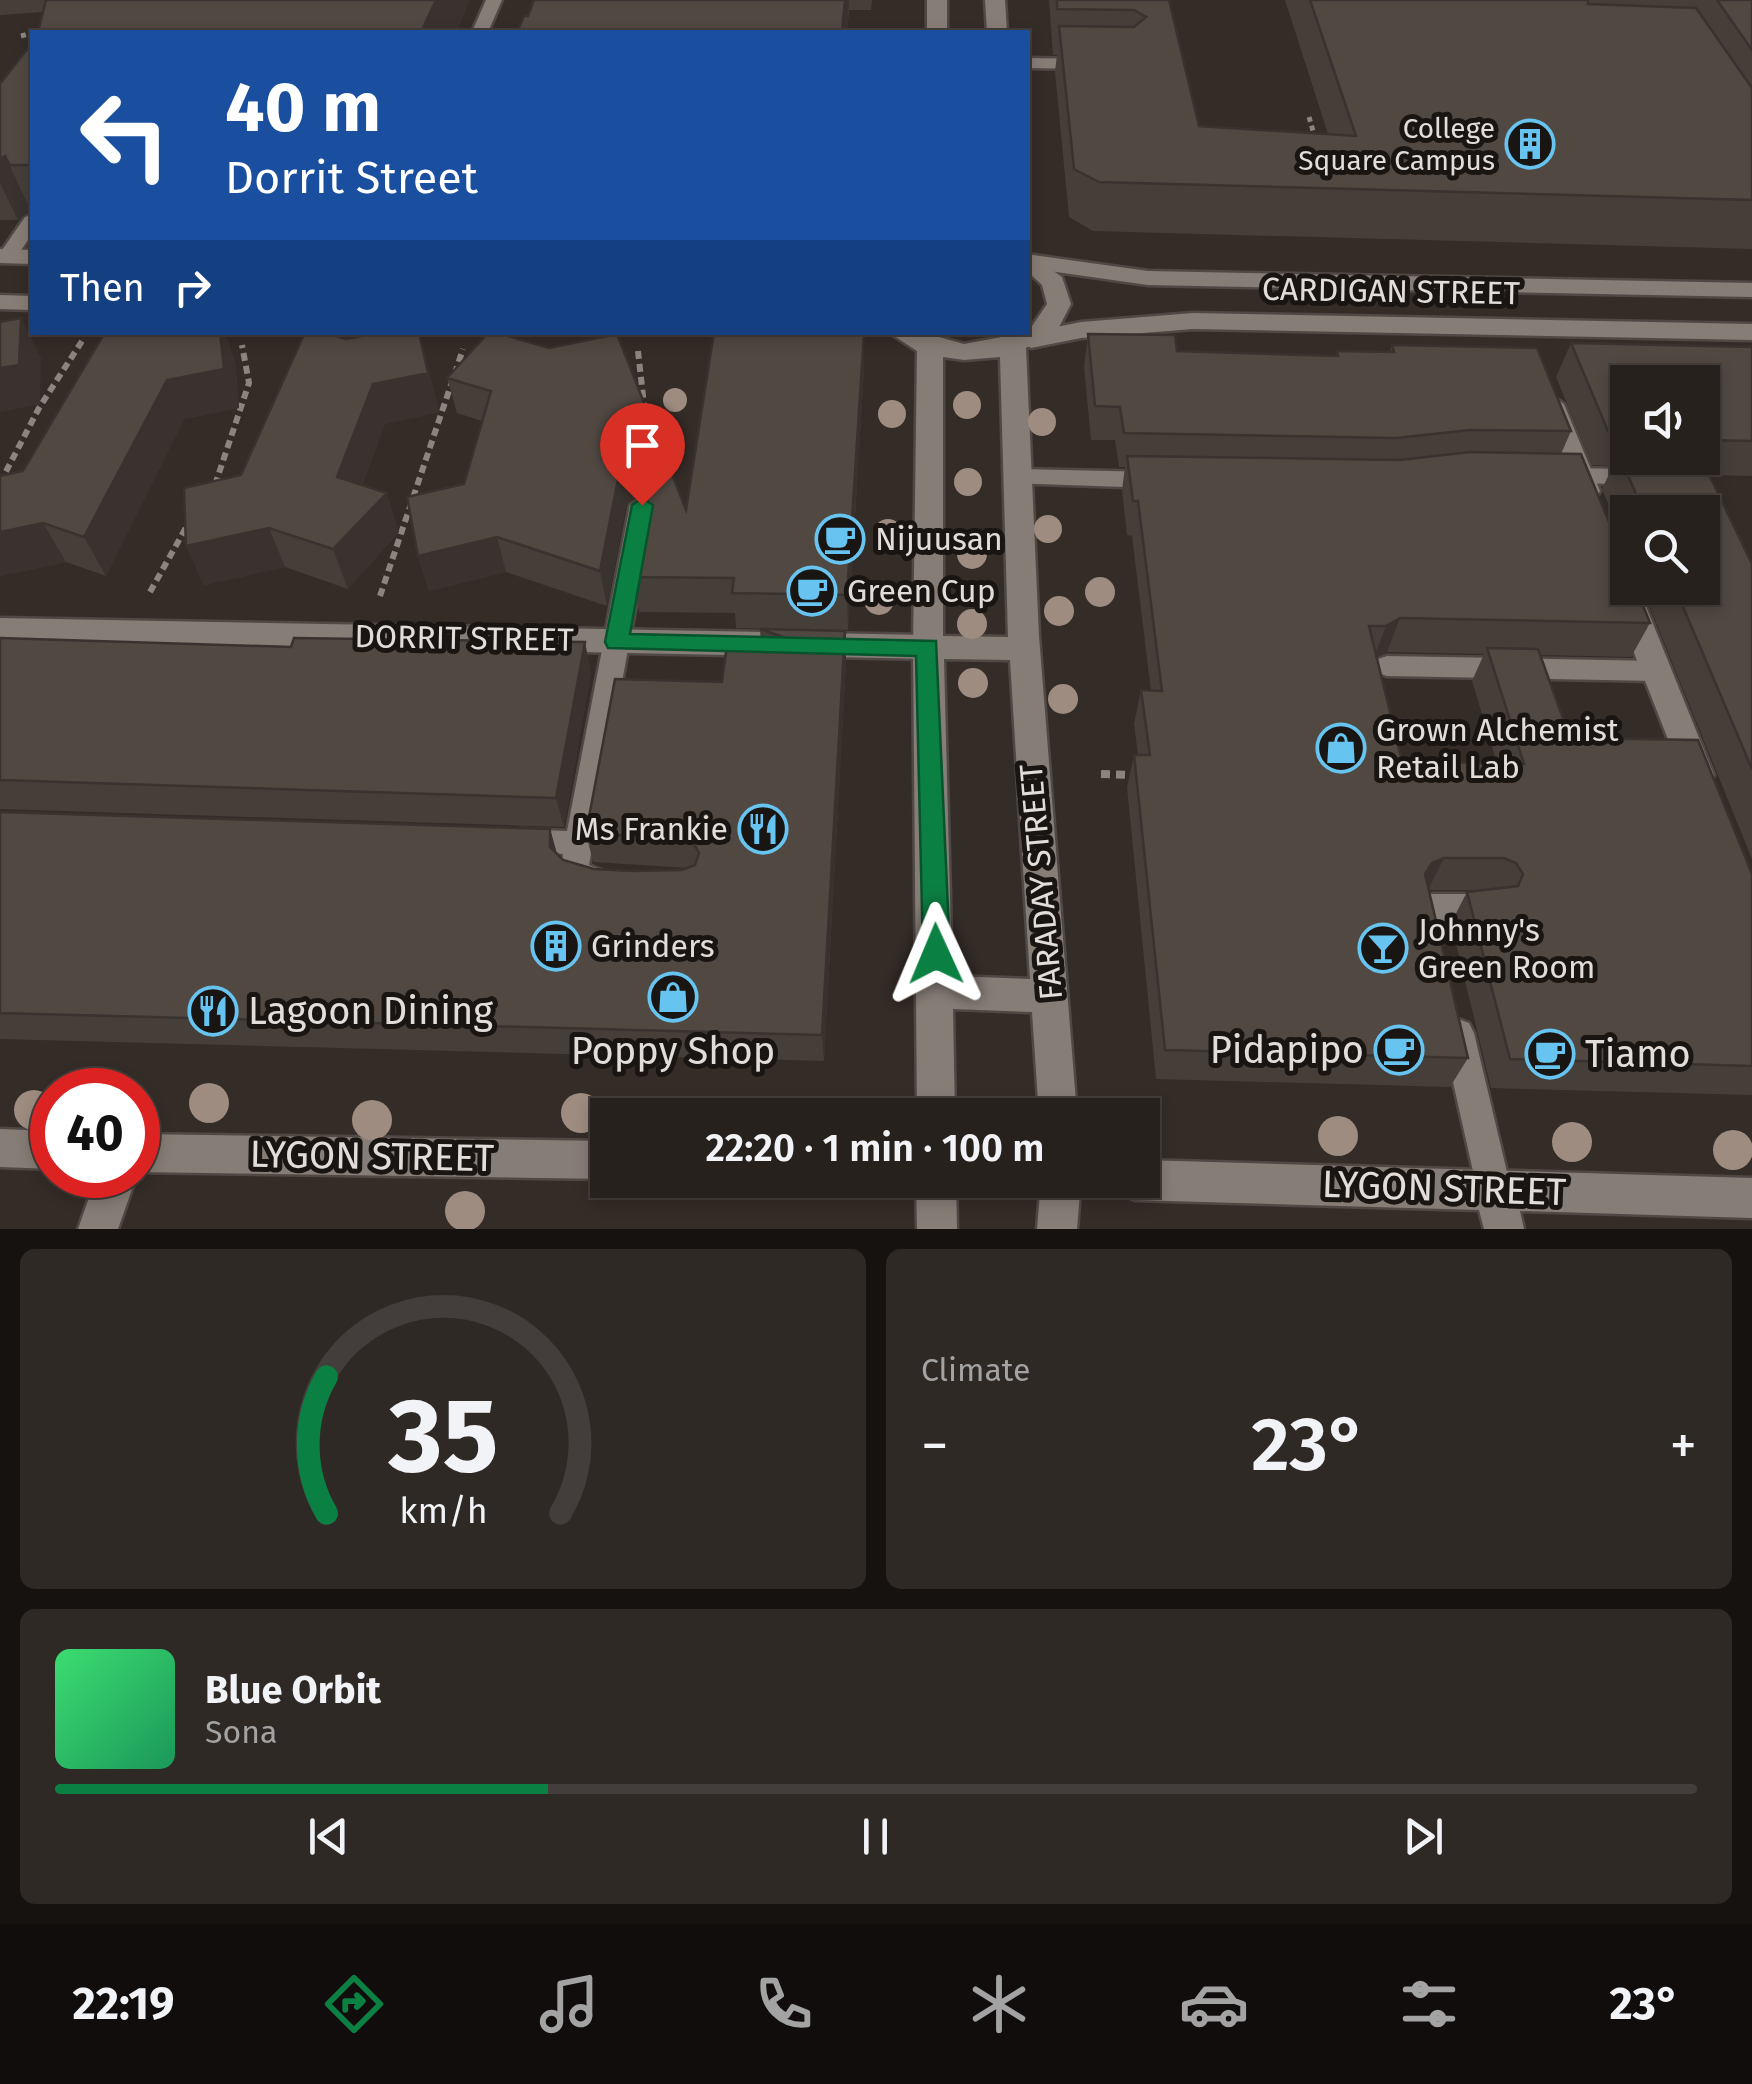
<!DOCTYPE html>
<html lang="en">
<head>
<meta charset="utf-8">
<style>
	body { margin:0; font-family:"Fira Sans",sans-serif; background:#2f2926; color:#f1f3f6; height:100vh; display:flex; flex-direction:column; font-size:38px; white-space:nowrap }
	* { box-sizing:border-box; margin:0 }
	p { font-size:32px; color:#a4a3a4 }
	.icon { flex:none; width:55px; height:55px; fill:none; stroke:currentColor; stroke-width:2; stroke-linecap:round; stroke-linejoin:round }
	.map { position:relative; height:1229px; overflow:hidden }
	.side { display:flex; flex-direction:column; gap:20px; padding:20px; background:#151210; flex:1 }
	.side>* { flex:none }
	.banner { position:absolute; left:30px; top:30px; width:1000px; height:305px; border-radius:0px; box-shadow:0 5px 15px #0003,0 0 0 2px #433e3b; background:#1a4fa0; color:#fff; overflow:hidden }
	.tools { position:absolute; left:1610px; top:365px; display:grid; gap:20px }
	.tools a { display:grid; place-items:center; width:110px; height:110px; border-radius:0px; background:#27211d; box-shadow:0 5px 15px #0003,0 0 0 2px #433e3b; font-size:50px }
	.speed { position:absolute; left:30px; top:1068px; display:flex; gap:20px; font-size:50px; font-weight:700; text-align:center }
	.speed>* { display:grid; place-content:center; width:130px; height:130px; border-radius:50%; background:#27211d; box-shadow:0 5px 15px #0003,0 0 0 2px #433e3b; line-height:1 }
	.speed .limit { border:15px solid #d22; background:#fff; color:#111 }
	.pin { position:absolute; display:grid; place-items:center; width:85px; height:85px; color:#fff; margin:-102px -42px; border-radius:50% 50% 50% 0; rotate:-45deg; box-shadow:0 0 10px #0007 }
	.pin .icon { rotate:45deg }
	.me { position:absolute; width:110px; margin:-55px; rotate:359deg; stroke-linejoin:round; filter:drop-shadow(0 0 8px #0008) }
	.turn { display:flex; align-items:center; gap:35px; height:210px; padding:0 30px; font-size:45px }
	.turn .icon { width:130px; height:130px; stroke-width:2.5 }
	.turn b { display:block; font-size:70px; line-height:85px }
	.then { display:flex; align-items:center; height:95px; padding:0 30px; background:#0003; gap:20px; font-size:38px }
	.big { font-size:75px; font-weight:600; line-height:1.1 }
	.side .card { flex:1; display:flex; flex-direction:column; justify-content:center; gap:15px; min-width:0; padding:0 35px; border-radius:15px; background:#2f2926 }
	.side .dial { align-items:center; gap:0 }
	.dial svg { height:260px; overflow:visible; fill:none; stroke:#433e3b; stroke-width:7; stroke-linecap:round; text-anchor:middle }
	.dial text { fill:#f1f3f6; stroke:none }
	.song { display:flex; align-items:center; gap:30px }
	.cover { width:120px; height:120px; border-radius:15px; background:linear-gradient(135deg,hsl(140 70% 55%),hsl(150 70% 35%)) }
	.played { height:10px; border-radius:5px; background:linear-gradient(90deg,#0b8043 30%,#433e3b 30%) }
	.keys { display:flex; justify-content:space-around; direction:ltr }
	.heat { display:flex; justify-content:space-between; align-items:center; font-size:55px; direction:ltr }
	.side .tiles { flex:1; display:grid; gap:20px; grid-template-columns:1fr 1fr }
	.card:last-child { grid-column:span 2 }
	.trip { position:absolute; left:590px; top:1098px; width:570px; height:100px; border-radius:0px; background:#27211d; box-shadow:0 5px 15px #0003,0 0 0 2px #433e3b; font-weight:600; line-height:100px; text-align:center }
	.menu { display:flex; height:160px; justify-content:space-around; align-items:center; background:#100d0c; color:#a4a3a4 }
	.menu .icon { width:70px; height:70px }
	.menu .on { color:#0b8043 }
	.menu b { font-size:45px; color:#f1f3f6 }
	.map>svg:first-child { display:block }
	.lines { fill:none; stroke-linecap:round; stroke-linejoin:round }
	.service-casing { stroke:#504845; stroke-width:5 }
	.minor-casing { stroke:#504845; stroke-width:5 }
	.tertiary-casing { stroke:#504845; stroke-width:5 }
	.path-far2 { stroke:#8b8480; stroke-width:5; stroke-dasharray:5 4; stroke-linecap:butt }
	.path-far1 { stroke:#8b8480; stroke-width:6; stroke-dasharray:8 5; stroke-linecap:butt }
	.path { stroke:#8b8480; stroke-width:8; stroke-dasharray:9 6; stroke-linecap:butt }
	.service { fill:#867d76; fill-rule:evenodd }
	.minor { fill:#867d76; fill-rule:evenodd }
	.tertiary { fill:#867d76; fill-rule:evenodd }
	.tree { fill:#9e8c80 }
	.wall { fill:#463e39; fill-rule:evenodd }
	.shaded-wall { fill:#39322e }
	.building { fill:#514842; stroke:#39322e; stroke-width:2.5 }
	.route { fill:#0b8043; stroke:#07532c; stroke-width:2.5 }
	.labels { text-anchor:middle; dominant-baseline:central; stroke-width:10; stroke-linejoin:round; paint-order:stroke }
	.far-poi-label { font-size:28px; fill:#e3ddda; stroke:#191513; text-anchor:end }
	.street-label { font-size:32px; fill:#e3ddda; stroke:#191513 }
	.poi-label { font-size:32px; fill:#e3ddda; stroke:#191513; text-anchor:start }
	.near-poi-label { font-size:38px; fill:#e3ddda; stroke:#191513; text-anchor:start }
	.near-street-label { font-size:38px; fill:#e3ddda; stroke:#191513 }
</style>
</head>
<body>
<div class="map">
<svg width="1752" height="1229" viewBox="0 0 1752 1229">
	<rect width="100%" height="100%" fill="#342c27"/>
	<g class="lines">
		<g class="service-casing">
			<path id="service" d="M486,0H502L488,32H472Z
				M1028,58L1087,59L1095,64L1087,69L1028,68Z
				M32,215V234L14,261H0V253L25,217Z
				M1561,468L1641,469L1652,477L1641,485L1553,482L1550,476Z
				M1019,469L1154,472L1166,480L1154,488L1011,483L1008,477Z
				M642,497L654,505L589,865L606,872L610,881L606,890L596,893L564,880L560,871L563,854L510,849L506,841L510,833L520,829L567,831L630,505Z
				M1387,656L1657,661L1666,664L1670,671L1666,678L1657,681L1387,676L1378,673L1374,666L1378,659Z
				M1428,894H1487L1497,898L1502,907L1497,916L1446,920L1449,931L1444,940L1434,944L1424,940L1413,907L1418,898Z
				M1458,1019L1469,1023L1474,1033L1511,1189L1506,1201L1494,1206L1482,1201L1477,1189L1442,1033L1447,1023Z"/>
		</g>
		<g class="minor-casing">
			<path id="minor" d="M0,249L32,250V264L0,263Z
				M1033,255L1148,271L1752,283V297L1148,285L1028,268V256Z
				M0,295L32,296V310L0,309Z
				M1193,313L1752,324V340L1193,329L1081,338L1031,348L1018,340L1022,334L1081,322Z
				M1551,395L1564,404L1600,491L1596,498L1586,501L1572,491L1538,404Z
				M1628,588L1639,591L1643,599L1714,775L1710,784L1698,788L1686,784L1682,775L1613,599L1617,591Z
				M0,618L928,635L939,639L943,647L939,655L928,659L0,640Z
				M97,1175H137L118,1229H78Z"/>
		</g>
		<g class="tertiary-casing">
			<path id="tertiary" d="M927,0H947V32H927Z
				M985,0H1005L1007,32H987Z
				M1028,253L1062,277L1071,304L1058,329L1026,348L1039,636L1077,1115H1039L1032,1012L953,1009L955,1115H917L913,647L917,351L888,332H921L964,344L1028,332L1047,304L1042,285L1028,272ZM943,357L964,360L1000,357L1008,637L943,636ZM944,659L1010,660L1030,979L952,976Z
				M0,1129L52,1131V1169L0,1167Z
				M138,1134L608,1141V1179L138,1172Z
				M1142,1160L1752,1178V1218L1520,1211L1524,1229H1484L1479,1210L1135,1200L1121,1194L1115,1180H1142Z
				M916,1180H956L957,1229H917Z
				M1041,1180H1081L1077,1229H1037Z"/>
		</g>
		<path class="path-far2" d="M21,36L32,33
			M1309,117L1316,141"/>
		<path class="path-far1" d="M638,351L645,414
			M0,483L39,408L82,341
			M215,485L249,383L242,345
			M150,592L188,524
			M380,596L463,349"/>
		<path class="path" d="M1101,774L1137,775"/>
		<use href="#service" class="service"/>
		<use href="#minor" class="minor"/>
		<use href="#tertiary" class="tertiary"/>
	</g>
	<g class="tree">
		<circle cx="675" cy="400" r="12"/>
		<circle cx="967" cy="405" r="14"/>
		<circle cx="892" cy="414" r="14"/>
		<circle cx="1042" cy="422" r="14"/>
		<circle cx="968" cy="482" r="14"/>
		<circle cx="1048" cy="529" r="14"/>
		<circle cx="888" cy="533" r="14"/>
		<circle cx="972" cy="554" r="15"/>
		<circle cx="1100" cy="592" r="15"/>
		<circle cx="879" cy="600" r="15"/>
		<circle cx="1059" cy="611" r="15"/>
		<circle cx="972" cy="624" r="15"/>
		<circle cx="973" cy="683" r="15"/>
		<circle cx="1063" cy="699" r="15"/>
		<circle cx="209" cy="1103" r="20"/>
		<circle cx="34" cy="1110" r="20"/>
		<circle cx="581" cy="1113" r="20"/>
		<circle cx="372" cy="1120" r="20"/>
		<circle cx="1338" cy="1136" r="20"/>
		<circle cx="1572" cy="1142" r="20"/>
		<circle cx="1733" cy="1150" r="20"/>
		<circle cx="465" cy="1211" r="20"/>
	</g>
	<path class="wall" d="M0,0H470L43,12L0,15Z
		M534,0H872L871,10H849L847,32H517L528,16Z
		M1049,0H1169L1199,126L1328,134L1285,0H1752V249L1093,231L1069,217L1055,72L1057,55H1053Z
		M32,43V214L31,211L18,220H0V84Z
		M163,332H224L235,361L239,408L184,419L106,576L66,562L0,576V476L23,471L146,336Z
		M419,332L439,412L385,424L362,485L399,532L348,589L285,567L204,585L186,546L346,339Z
		M1088,334L1177,351L1335,356L1337,351H1390L1392,345L1571,431L1561,454L1650,623L1631,657L1541,655L1570,738L1752,874V1095L1491,1088L1451,923L1467,892L1483,890H1429L1468,1058L1450,1087L1156,1079L1127,787L1134,755H1138L1134,724L1141,690L1151,691L1132,536L1127,535L1122,490L1125,467H1119L1115,440H1091L1084,367ZM1387,652L1484,654L1472,681L1497,763L1402,761L1377,658Z
		M1571,343L1752,347V476L1709,475L1752,564V859L1642,588H1702V512H1628V551L1602,489L1613,466L1592,465L1556,377ZM1628,382H1702V458H1628Z
		M549,348L686,510L864,369L848,630L736,628L735,613L639,612L633,577L648,497L644,494L626,504L607,606L506,572L429,591L418,556L464,484L482,421L457,413L447,378Z
		M760,629L845,631L846,661L824,1061L0,1039V812L550,829L557,854L563,860L594,869L633,871L682,870L688,868L593,862L586,833L722,682L761,645Z
		M0,638L591,672L564,827L0,809Z"/>
	<path class="shaded-wall" d="M436,0H470L457,32H421Z
		M845,0H849L847,32H842Z
		M5,156L31,211L18,220L0,183V159Z
		M21,318L41,357L40,404L0,412V368Z
		M220,332H224L235,361L239,408L184,419L106,576L84,537L167,380Z
		M419,332L439,412L385,424L351,517L337,477L373,384Z
		M864,334V369L848,630L847,595Z
		M639,459L644,494L626,504L607,606L600,571L620,469Z
		M387,493L399,532L348,589L333,549Z
		M43,523L66,562L0,576V532Z
		M269,528L285,567L204,585L186,546Z
		M497,537L506,572L429,591L418,556Z
		M1400,618L1387,652L1373,660L1386,626Z
		M845,631L846,661L824,1061L822,1035Z
		M585,642L591,672L564,827L556,798Z
		M550,829L558,858L550,847Z
		M1444,858L1428,890L1425,874L1432,863Z"/>
	<path class="building" d="M46,0H436L421,32H38Z
		M534,0H845L842,32H517L524,16H528Z
		M1057,0H1169L1199,126L1356,136L1310,0H1588V4L1696,8L1752,88V200L1099,182L1074,169L1059,26L1134,27L1146,17L1134,10L1057,9Z
		M1717,0H1752V50Z
		M32,43V165H10L5,156L0,159V84Z
		M21,318L19,365L0,368V322Z
		M105,332H136L146,336L163,332H220L224,369L167,380L84,537L43,523L0,532V476L23,471Z
		M305,332H322L346,339L382,332H419L428,373L373,384L337,477L387,493L333,549L269,528L186,546L184,488L241,475Z
		M489,332H494L549,348L617,334L686,510L714,332L864,334L847,595L732,593L734,578L633,577L653,471L639,459L620,469L600,571L497,537L418,556L407,497L464,484L491,391L447,378Z
		M1088,334L1175,335L1177,351L1338,356L1337,351L1394,352L1392,345L1537,348L1571,431L1470,430L1396,438L1124,433L1120,407L1095,406Z
		M1571,343L1752,347V441L1702,440V382H1628V431H1608Z
		M1470,452L1581,454L1628,568V588H1636L1650,623L1400,618L1386,626H1369L1402,761L1524,764L1487,648L1538,649L1570,738L1698,740L1752,874V1066L1510,1059L1467,892L1518,886L1523,874L1516,863L1504,858H1444L1432,863L1425,874L1468,1058L1165,1050L1134,755H1150L1141,690L1162,691L1138,501H1133L1127,456L1400,460Z
		M1619,455H1628V458H1701L1752,564V769L1675,588H1702V512H1644Z
		M760,629L845,631L822,1035L0,1013V812L550,829V847L563,860L594,869L633,871L682,870L695,865L699,853L693,842L682,839L586,833L615,679L722,682L727,644L809,646Z
		M0,638L291,647L294,638L585,642L556,798L0,780Z"/>
	<path class="route" d="M642,498L653,505L630,634L936,641L950,954L946,963L936,966L927,963L923,954L916,656L608,648L605,642L632,505Z"/>
	<defs>
		<g id="building-ring" transform="scale(2.5)"><circle r="9.5" fill="#191513" stroke="#67c4f0" stroke-width="1.5"/><path d="M-4-6H4V6H1V3H-1V6H-4ZM-2.5-4.3h1.7v1.8h-1.7ZM.8-4.3h1.7v1.8H.8ZM-2.5-1h1.7V.8h-1.7ZM.8-1h1.7V.8H.8Z" fill="#67c4f0"/></g>
		<g id="cafe-ring" transform="scale(2.5)"><circle r="9.5" fill="#191513" stroke="#67c4f0" stroke-width="1.5"/><path d="M-5.5-4.5H6V0H3Q3 3.5 0 3.5H-2.5Q-5.5 3.5-5.5 0ZM3-3.2v2h1.7v-2ZM-6 4.5H4V6H-6Z" fill="#67c4f0"/></g>
		<g id="shop-ring" transform="scale(2.5)"><circle r="9.5" fill="#191513" stroke="#67c4f0" stroke-width="1.5"/><path d="M-5-2.5h2.3a2.7 3.5 0 0 1 5.4 0H5L5.5 6h-11ZM-1.5-2.5h3a1.5 2.3 0 0 0-3 0Z" fill="#67c4f0"/></g>
		<g id="restaurant-ring" transform="scale(2.5)"><circle r="9.5" fill="#191513" stroke="#67c4f0" stroke-width="1.5"/><path d="M-5-6h1v4h1v-4h1v4h1v-4h1v5L-1.5 .5V6h-2V.5L-5-1ZM5-6V6H3V1.5H1.5Q1.5-4 5-6Z" fill="#67c4f0"/></g>
		<g id="bar-ring" transform="scale(2.5)"><circle r="9.5" fill="#191513" stroke="#67c4f0" stroke-width="1.5"/><path d="M-6-5H6L.8 .8V4.5H3.5V6h-7V4.5H-.8V.8Z" fill="#67c4f0"/></g>
	</defs>
	<g fill-rule="evenodd">
		<use href="#building-ring" x="1530" y="144"/>
		<use href="#cafe-ring" x="840" y="539"/>
		<use href="#cafe-ring" x="812" y="591"/>
		<use href="#shop-ring" x="1341" y="748"/>
		<use href="#restaurant-ring" x="763" y="829"/>
		<use href="#building-ring" x="556" y="946"/>
		<use href="#bar-ring" x="1383" y="948"/>
		<use href="#shop-ring" x="673" y="997"/>
		<use href="#restaurant-ring" x="213" y="1011"/>
		<use href="#cafe-ring" x="1399" y="1050"/>
		<use href="#cafe-ring" x="1550" y="1054"/>
	</g>
	<g class="labels">
		<g class="far-poi-label">
			<text x="1495" y="128">College<tspan x="1495" dy="32">Square Campus</tspan></text>
		</g>
		<g class="street-label">
			<text transform="translate(1391 291) rotate(1)">CARDIGAN STREET</text>
			<text transform="translate(464 638) rotate(1)">DORRIT STREET</text>
			<text transform="translate(1041 882) rotate(-95)">FARADAY STREET</text>
		</g>
		<g class="poi-label">
			<text x="875" y="539">Nijuusan</text>
			<text x="847" y="591">Green Cup</text>
			<text x="1376" y="730">Grown Alchemist<tspan x="1376" dy="37">Retail Lab</tspan></text>
			<text x="728" y="829" text-anchor="end">Ms Frankie</text>
			<text x="1418" y="930">Johnny's<tspan x="1418" dy="37">Green Room</tspan></text>
			<text x="591" y="946">Grinders</text>
		</g>
		<g class="near-poi-label">
			<text x="248" y="1011">Lagoon Dining</text>
			<text x="1364" y="1050" text-anchor="end">Pidapipo</text>
			<text x="673" y="1051" text-anchor="middle">Poppy Shop</text>
			<text x="1585" y="1054">Tiamo</text>
		</g>
		<g class="near-street-label">
			<text transform="translate(372 1156) rotate(1)">LYGON STREET</text>
			<text transform="translate(1444 1188) rotate(2)">LYGON STREET</text>
		</g>
	</g>
</svg>
<div class="tools">
<a><svg class="icon" aria-label="sound" viewBox="0 0 24 24"><path d="M4 9h4l5-4v14l-5-4H4zM17 9q2 3 0 6"/></svg></a>
<a><svg class="icon" aria-label="search" viewBox="0 0 24 24"><circle cx="10" cy="10" r="6"/><path d="M15 15l6 6"/></svg></a>
</div>
<div class="speed"><div class="limit">40</div></div>
<div class="pin" style="left:642px;top:505px;background:#d93025"><svg class="icon" aria-label="arrive" viewBox="0 0 24 24"><path d="M6 21V4h12l-3 4 3 4H6"/></svg></div>
<svg class="me" style="left:936px;top:954px" viewBox="-20 -20 40 40"><path d="M0-17L14 15 0 8-14 15z" fill="#0b8043" stroke="#fff" stroke-width="4"/></svg>
<div class="trip">22:20 · 1 min · 100 m</div>
<div class="banner">
<div class="turn"><svg class="icon" aria-label="left" viewBox="0 0 24 24"><path d="M17 20v-9H6M10 6l-5 5 5 5"/></svg><div><b>40 m</b>Dorrit Street</div></div>
<div class="then">Then<svg class="icon" aria-label="right" viewBox="0 0 24 24"><path d="M7 20v-9h11M14 6l5 5-5 5"/></svg></div>
</div>
</div>
<section class="side">
<div class="tiles">
<div class="card dial"><svg viewBox="0 0 100 80">
<path d="M14 69A42 42 0 1 1 86 69"/>
<path d="M14 69A42 42 0 0 1 14 27" stroke="#0b8043"/>
<text x="50" y="56" font-size="32" font-weight="700">35</text>
<text x="50" y="72" font-size="11">km/h</text>
</svg></div>
<div class="card"><p>Climate</p>
<div class="heat"><a>−</a><b class="big">23°</b><a>+</a></div>
</div>
<div class="card">
<div class="song"><i class="cover"></i><div><b>Blue Orbit</b><p>Sona</p></div></div>
<div class="played"></div>
<div class="keys"><svg class="icon" aria-label="previous" viewBox="0 0 24 24"><path d="M18 5L8 12l10 7zM5 5v14"/></svg><svg class="icon" aria-label="pause" viewBox="0 0 24 24"><path d="M8 5v14M16 5v14"/></svg><svg class="icon" aria-label="next" viewBox="0 0 24 24"><path d="M6 5l10 7-10 7zM19 5v14"/></svg></div>
</div>
</div>
</section>
<nav class="menu">
<b>22:19</b>
<svg class="icon on" aria-label="directions" viewBox="0 0 24 24"><path d="M12 3l9 9-9 9-9-9zM9 14v-3h6M13 9l2 2-2 2"/></svg>
<svg class="icon" aria-label="music" viewBox="0 0 24 24"><path d="M9 18V5l10-2v13"/><circle cx="6" cy="18" r="3"/><circle cx="16" cy="16" r="3"/></svg>
<svg class="icon" aria-label="phone" viewBox="0 0 24 24"><path d="M5 4h4l2 5-3 2q2 4 5 5l2-3 5 2v4C11 20 4 13 5 4z"/></svg>
<svg class="icon" aria-label="climate" viewBox="0 0 24 24"><path d="M12 3v18M4 7l16 10M4 17L20 7"/></svg>
<svg class="icon" aria-label="car" viewBox="0 0 24 24"><path d="M5 17H2v-5l4-1 3-4h7l3 4 3 1v5h-3M9 17h6M6 11h13"/><circle cx="7" cy="17" r="2"/><circle cx="17" cy="17" r="2"/></svg>
<svg class="icon" aria-label="filters" viewBox="0 0 24 24"><path d="M4 7h16M4 17h16"/><circle cx="9" cy="7" r="2"/><circle cx="15" cy="17" r="2"/></svg>
<b>23°</b>
</nav>
</body>
</html>
